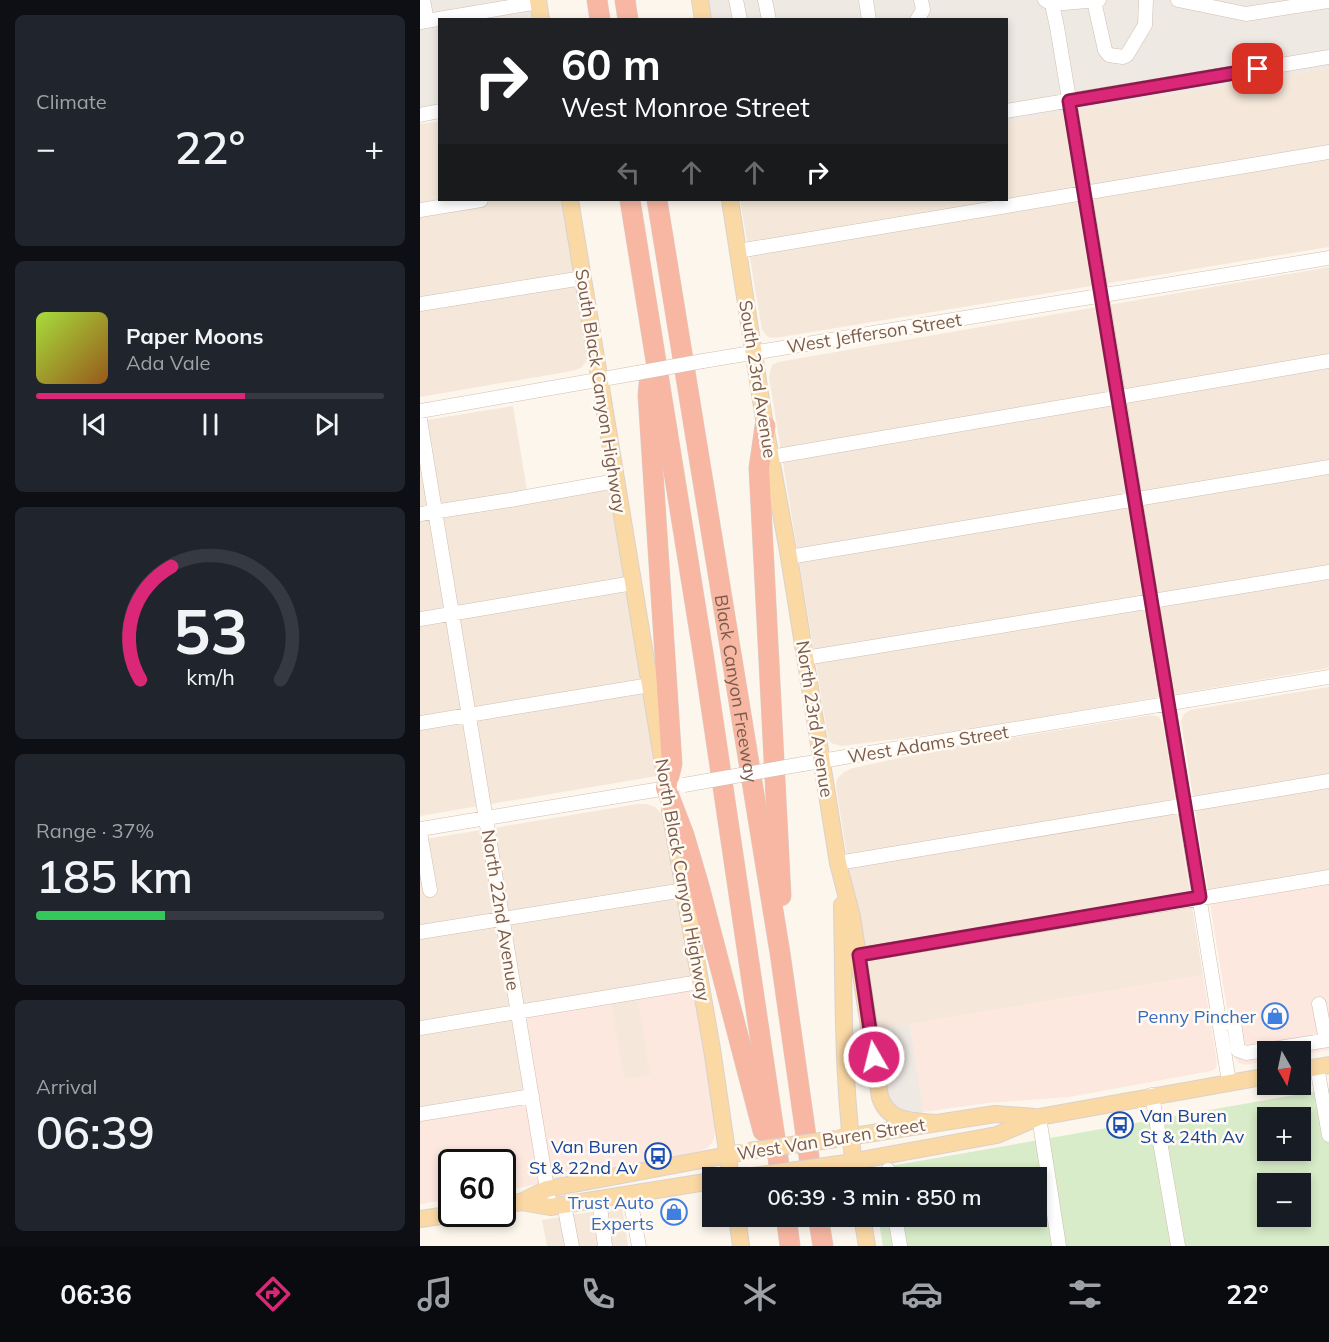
<!DOCTYPE html>
<html lang="en">
<head>
<meta charset="utf-8">
<style>
	body { margin:0; font-family:Mulish,sans-serif; background:#20242c; color:#f1f3f6; height:100vh; display:flex; flex-direction:column; font-size:22px; white-space:nowrap }
	* { box-sizing:border-box; margin:0 }
	p { font-size:20px; color:#9ea1a6 }
	.icon { flex:none; width:33px; height:33px; fill:none; stroke:currentColor; stroke-width:2; stroke-linecap:round; stroke-linejoin:round }
	.map { position:relative; flex:1; overflow:hidden }
	.details { display:flex; flex-direction:column; gap:15px; padding:15px; background:#0d0f14; width:420px }
	.details>* { flex:none }
	.top-card { position:absolute; left:18px; top:18px; width:570px; height:183px; border-radius:0px; box-shadow:0 3px 9px #0003; background:#202124; color:#fff; overflow:hidden }
	.needle { width:39px; rotate:171deg }
	.controls { position:absolute; left:837px; top:1041px; display:grid; gap:12px }
	.controls a { display:grid; place-items:center; width:54px; height:54px; border-radius:0px; background:#171b24; box-shadow:0 3px 9px #0003; font-size:30px }
	.speed { position:absolute; left:18px; top:1149px; display:flex; gap:12px; font-size:30px; font-weight:700; text-align:center }
	.speed>* { display:grid; place-content:center; width:78px; height:78px; border-radius:50%; background:#171b24; box-shadow:0 3px 9px #0003; line-height:1 }
	.speed .limit { border:3px solid #111; border-radius:9px; background:#fff; color:#111 }
	.pin { position:absolute; display:grid; place-items:center; width:51px; height:51px; color:#fff; margin:-26px; border-radius:12px; box-shadow:0 3px 9px #0006 }
	.me { position:absolute; width:66px; margin:-33px; rotate:352deg; stroke-linejoin:round; filter:drop-shadow(0 0 4px #0008) }
	.turn { display:flex; align-items:center; gap:21px; height:126px; padding:0 24px; font-size:27px }
	.turn .icon { width:78px; height:78px; stroke-width:2.5 }
	.turn b { display:block; font-size:42px; line-height:51px }
	.lanes { display:flex; align-items:center; height:57px; padding:0 24px; background:#0003; justify-content:center; gap:30px; direction:ltr }
	.lanes .off { opacity:.35 }
	.big { font-size:45px; font-weight:600; line-height:1.1 }
	.details .widget { flex:1; display:flex; flex-direction:column; justify-content:center; gap:9px; min-width:0; padding:0 21px; border-radius:9px; background:#20242c }
	.details .dial { align-items:center; gap:0 }
	.dial svg { height:156px; overflow:visible; fill:none; stroke:#363941; stroke-width:7; stroke-linecap:round; text-anchor:middle }
	.dial text { fill:#f1f3f6; stroke:none }
	.song { display:flex; align-items:center; gap:18px }
	.cover { width:72px; height:72px; border-radius:9px; background:linear-gradient(135deg,hsl(80 70% 55%),hsl(30 70% 35%)) }
	.played { height:6px; border-radius:3px; background:linear-gradient(90deg,#db2777 60%,#363941 60%) }
	.keys { display:flex; justify-content:space-around; direction:ltr }
	.heat { display:flex; justify-content:space-between; align-items:center; font-size:33px; direction:ltr }
	.charge { height:9px; border-radius:4px; background:linear-gradient(90deg,#34c759 37%,#363941 0) }
	.trip { position:absolute; left:282px; top:1167px; width:345px; height:60px; border-radius:0px; background:#171b24; box-shadow:0 3px 9px #0003; font-weight:600; line-height:60px; text-align:center }
	.dock { display:flex; height:96px; justify-content:space-around; align-items:center; background:#090b0e; color:#9ea1a6 }
	.dock .icon { width:42px; height:42px }
	.dock .current { color:#db2777 }
	.dock b { font-size:27px; color:#f1f3f6 }
	main { display:flex; flex:1; min-height:0 }
	.map>svg:first-child { display:block }
	.residential { fill:#f5e8da }
	.commercial { fill:#fde8e0 }
	.industrial { fill:#efe9e4 }
	.green { fill:#d8ecc9; fill-rule:evenodd }
	.lines { fill:none; stroke-linecap:round; stroke-linejoin:round }
	.minor-casing { stroke:#d1beb0; stroke-width:15 }
	.major-casing { stroke:#dad1cd; stroke-width:18 }
	.highway-casing { stroke:#dad1cd; stroke-width:21 }
	.minor { stroke:#fff; stroke-width:14 }
	.major { stroke:#fbd9a5; stroke-width:16 }
	.highway { stroke:#f7b7a3; stroke-width:20 }
	.minor-bridge-casing { stroke:#d1beb0; stroke-width:15; stroke-linecap:butt }
	.major-bridge-casing { stroke:#dad1cd; stroke-width:18; stroke-linecap:butt }
	.minor-bridge { stroke:#fff; stroke-width:14 }
	.major-bridge { stroke:#fbd9a5; stroke-width:16 }
	.route-casing { stroke:#8e194d; stroke-width:15 }
	.route { stroke:#db2777; stroke-width:10 }
	.labels { text-anchor:middle; dominant-baseline:central; stroke-width:5; stroke-linejoin:round; paint-order:stroke }
	.street-label { font-size:18px; fill:#7a5c4d; stroke:#fffaf3 }
	.shop-label { font-size:18px; fill:#366cbe; stroke:#fffaf3; text-anchor:end }
	.transit-label { font-size:18px; fill:#164399; stroke:#fffaf3; text-anchor:start }
</style>
</head>
<body>
<main>
<section class="details">
<div class="widget"><p>Climate</p>
<div class="heat"><a>−</a><b class="big">22°</b><a>+</a></div>
</div>
<div class="widget">
<div class="song"><i class="cover"></i><div><b>Paper Moons</b><p>Ada Vale</p></div></div>
<div class="played"></div>
<div class="keys"><svg class="icon" aria-label="previous" viewBox="0 0 24 24"><path d="M18 5L8 12l10 7zM5 5v14"/></svg><svg class="icon" aria-label="pause" viewBox="0 0 24 24"><path d="M8 5v14M16 5v14"/></svg><svg class="icon" aria-label="next" viewBox="0 0 24 24"><path d="M6 5l10 7-10 7zM19 5v14"/></svg></div>
</div>
<div class="widget dial"><svg viewBox="0 0 100 80">
<path d="M14 69A42 42 0 1 1 86 69"/>
<path d="M14 69A42 42 0 0 1 30 11" stroke="#db2777"/>
<text x="50" y="56" font-size="32" font-weight="700">53</text>
<text x="50" y="72" font-size="11">km/h</text>
</svg></div>
<div class="widget"><p>Range · 37%</p><b class="big">185 km</b><div class="charge"></div></div>
<div class="widget"><p>Arrival</p><b class="big">06:39</b></div>
</section>
<div class="map">
<svg width="909" height="1246" viewBox="0 0 909 1246">
	<rect width="100%" height="100%" fill="#fdf6ec"/>
	<path class="residential" d="M909,68V247L355,338L348,337L342,330L320,200H586L587,122Z
		M19,121L20,200H143L168,353L166,362L161,368L152,371L0,397V124Z
		M909,267V668L532,732L421,746L411,743L408,738L349,377L352,365L358,362Z
		M93,406L109,502L190,487L237,776L0,816V421Z
		M909,687V885L790,904L761,721L764,714L770,710Z
		M732,715L739,717L743,724L783,975L455,1030L416,787L417,779L424,772L433,768L517,750Z
		M218,804H227L235,807L241,813L245,820L275,989L231,1075L107,1103L0,1119V840Z
		M202,1207L208,1246H127L122,1220Z"/>
	<path class="commercial" d="M909,885V1050L881,1055L880,1052H848L847,1061L825,1065L819,1063L815,1058L790,904Z
		M783,975L797,1062L796,1068L791,1071L649,1097L568,1103L503,1112L490,1024Z
		M275,989L296,1127L293,1142L286,1149L276,1152L83,1191L82,1162H32L31,1199L0,1204V1119L106,1102L92,1019L191,1003L204,1079L230,1075L218,999Z"/>
	<path class="industrial" d="M0,0H111L114,19L20,20L19,118L0,121Z
		M288,0H909V68L587,122L586,20L291,19Z
		M490,1024L503,1112L488,1114L480,1113L467,1098L455,1030Z"/>
	<path class="green" d="M909,1089V1246H463L458,1217L616,1216V1178H455L465,1167ZM848,1118H880V1150H848ZM848,1184H880V1216H848Z"/>
	<g class="lines">
		<g class="minor-casing">
			<path id="minor" d="M3,0L7,21
				M316,0L320,20
				M345,0L349,20
				M446,0L449,20
				M625,0L632,4L637,27L699,399L809,1082
				M758,0L826,14L909,1
				M674,1L685,50L689,55L703,57L707,55L725,25L726,0
				M632,4L679,0
				M497,20L503,10L501,0
				M0,22L119,2
				M586,111L909,57
				M0,115L20,111
				M0,210L61,200
				M318,251L909,152
				M0,304L163,278
				M283,361L909,258
				M0,411L217,373
				M0,420L130,1207
				M351,457L909,361
				M0,514L90,500L196,481
				M369,557L909,467
				M0,619L213,583
				M385,658L909,572
				M0,723L230,685
				M383,764L909,677
				M0,829L253,787
				M0,833L10,890
				M418,863L909,781
				M0,932L264,890
				M439,955L909,877
				M899,1004L906,1040
				M800,1024L814,1022L818,1050L826,1053L909,1040
				M0,1028L279,982
				M897,1067L909,1135
				M732,1095L758,1246
				M0,1114L112,1096
				M619,1117L639,1246
				M468,1170L469,1178
				M209,1194L219,1246
				M179,1199L185,1246
				M144,1204L152,1246
				M475,1216L480,1246"/>
		</g>
		<g class="major-casing">
			<path id="major" d="M118,0L121,20
				M280,0L283,20
				M150,200L246,782
				M310,200L345,426L369,557L418,863L432,917L460,1097C468,1123 494,1121 517,1123
				M250,810L292,1049L311,1178
				M422,905C424,996 422,1087 436,1178
				M880,1070L909,1065
				M421,1138L575,1114L615,1117
				M419,1164L577,1135L619,1117L848,1076
				M101,1202L130,1207L292,1181
				M82,1205L101,1202L127,1189L319,1153
				M317,1216L321,1246
				M442,1216L447,1246
				M0,1219L34,1214"/>
		</g>
		<g class="highway-casing">
			<g id="highway">
				<path d="M177,0L180,20"/>
				<path d="M205,0L208,20"/>
				<path d="M210,200L284,659L361,1178"/>
				<path id="s1" d="M237,200L360,953L392,1178"/>
				<path d="M230,374L228,395L252,764L246,788L264,835L279,886L343,1131"/>
				<path d="M345,426L339,468L361,896"/>
				<path d="M366,1216L370,1246"/>
				<path d="M398,1216L403,1246"/>
			</g>
		</g>
		<use href="#minor" class="minor"/>
		<use href="#major" class="major"/>
		<use href="#highway" class="highway"/>
		<g class="minor-bridge-casing">
			<path id="minor-bridge" d="M217,373L283,361
				M264,785L383,764"/>
		</g>
		<g class="major-bridge-casing">
			<path id="major-bridge" d="M329,1151L416,1139
				M333,1176L419,1164"/>
		</g>
		<use href="#minor-bridge" class="minor-bridge"/>
		<use href="#major-bridge" class="major-bridge"/>
	</g>
	<g class="lines">
		<g class="route-casing">
			<path id="route" d="M454,1057L439,955L780,897L649,101L838,69"/>
		</g>
		<use href="#route" class="route"/>
	</g>
	<defs>
		<g id="shop-ring" transform="scale(1.35)"><circle r="9.5" fill="#fffaf3" stroke="#3f7fe0" stroke-width="1.5"/><path d="M-5-2.5h2.3a2.7 3.5 0 0 1 5.4 0H5L5.5 6h-11ZM-1.5-2.5h3a1.5 2.3 0 0 0-3 0Z" fill="#3f7fe0"/></g>
		<g id="bus-ring" transform="scale(1.35)"><circle r="9.5" fill="#fffaf3" stroke="#1a4fb4" stroke-width="1.5"/><path d="M-5-6H5V4H4V6H2V4H-2V6H-4V4H-5ZM-3.5-4V0h7V-4ZM-3.5 1.2v1.5H-2V1.2ZM2 1.2v1.5H3.5V1.2Z" fill="#1a4fb4"/></g>
	</defs>
	<g fill-rule="evenodd">
		<use href="#shop-ring" x="855" y="1016"/>
		<use href="#bus-ring" x="700" y="1125"/>
		<use href="#bus-ring" x="238" y="1156"/>
		<use href="#shop-ring" x="254" y="1212"/>
	</g>
	<g class="labels">
		<g class="street-label">
			<text transform="translate(454 333) rotate(-9)">West Jefferson Street</text>
			<text transform="translate(338 379) rotate(81)">South 23rd Avenue</text>
			<text transform="translate(181 391) rotate(81)">South Black Canyon Highway</text>
			<text stroke="none"><textPath href="#s1" startOffset="495">Black Canyon Freeway</textPath></text>
			<text transform="translate(395 719) rotate(81)">North 23rd Avenue</text>
			<text transform="translate(508 744) rotate(-9)">West Adams Street</text>
			<text transform="translate(263 880) rotate(80)">North Black Canyon Highway</text>
			<text transform="translate(81 910) rotate(81)">North 22nd Avenue</text>
			<text transform="translate(411 1139) rotate(-9)">West Van Buren Street</text>
		</g>
		<g class="shop-label">
			<text x="836" y="1016">Penny Pincher</text>
			<text x="234" y="1202">Trust Auto<tspan x="234" dy="21">Experts</tspan></text>
		</g>
		<g class="transit-label">
			<text x="720" y="1115">Van Buren<tspan x="720" dy="21">St &amp; 24th Av</tspan></text>
			<text x="218" y="1146" text-anchor="end">Van Buren<tspan x="218" dy="21">St &amp; 22nd Av</tspan></text>
		</g>
	</g>
</svg>
<div class="controls">
<a><svg class="needle" viewBox="-14 -14 28 28"><path d="M0-13l5 13h-10z" fill="#e53935"/><path d="M0 13l5-13h-10z" fill="#9ea1a6"/></svg></a>
<a>+</a>
<a>−</a>
</div>
<div class="speed"><div class="limit">60</div></div>
<div class="pin" style="left:838px;top:69px;background:#d93025"><svg class="icon" aria-label="arrive" viewBox="0 0 24 24"><path d="M6 21V4h12l-3 4 3 4H6"/></svg></div>
<svg class="me" style="left:454px;top:1057px" viewBox="-20 -20 40 40"><circle r="17" fill="#db2777" stroke="#fff" stroke-width="3"/><path d="M0-11L8 9 0 5-8 9z" fill="#fff"/></svg>
<div class="trip">06:39 · 3 min · 850 m</div>
<div class="top-card">
<div class="turn"><svg class="icon" aria-label="right" viewBox="0 0 24 24"><path d="M7 20v-9h11M14 6l5 5-5 5"/></svg><div><b>60 m</b>West Monroe Street</div></div>
<div class="lanes"><svg class="icon off" aria-label="left" viewBox="0 0 24 24"><path d="M17 20v-9H6M10 6l-5 5 5 5"/></svg><svg class="icon off" aria-label="ahead" viewBox="0 0 24 24"><path d="M12 20V5M6 11l6-6 6 6"/></svg><svg class="icon off" aria-label="ahead" viewBox="0 0 24 24"><path d="M12 20V5M6 11l6-6 6 6"/></svg><svg class="icon" aria-label="right" viewBox="0 0 24 24"><path d="M7 20v-9h11M14 6l5 5-5 5"/></svg></div>
</div>
</div>
</main>
<nav class="dock">
<b>06:36</b>
<svg class="icon current" aria-label="directions" viewBox="0 0 24 24"><path d="M12 3l9 9-9 9-9-9zM9 14v-3h6M13 9l2 2-2 2"/></svg>
<svg class="icon" aria-label="music" viewBox="0 0 24 24"><path d="M9 18V5l10-2v13"/><circle cx="6" cy="18" r="3"/><circle cx="16" cy="16" r="3"/></svg>
<svg class="icon" aria-label="phone" viewBox="0 0 24 24"><path d="M5 4h4l2 5-3 2q2 4 5 5l2-3 5 2v4C11 20 4 13 5 4z"/></svg>
<svg class="icon" aria-label="climate" viewBox="0 0 24 24"><path d="M12 3v18M4 7l16 10M4 17L20 7"/></svg>
<svg class="icon" aria-label="car" viewBox="0 0 24 24"><path d="M5 17H2v-5l4-1 3-4h7l3 4 3 1v5h-3M9 17h6M6 11h13"/><circle cx="7" cy="17" r="2"/><circle cx="17" cy="17" r="2"/></svg>
<svg class="icon" aria-label="filters" viewBox="0 0 24 24"><path d="M4 7h16M4 17h16"/><circle cx="9" cy="7" r="2"/><circle cx="15" cy="17" r="2"/></svg>
<b>22°</b>
</nav>
</body>
</html>
